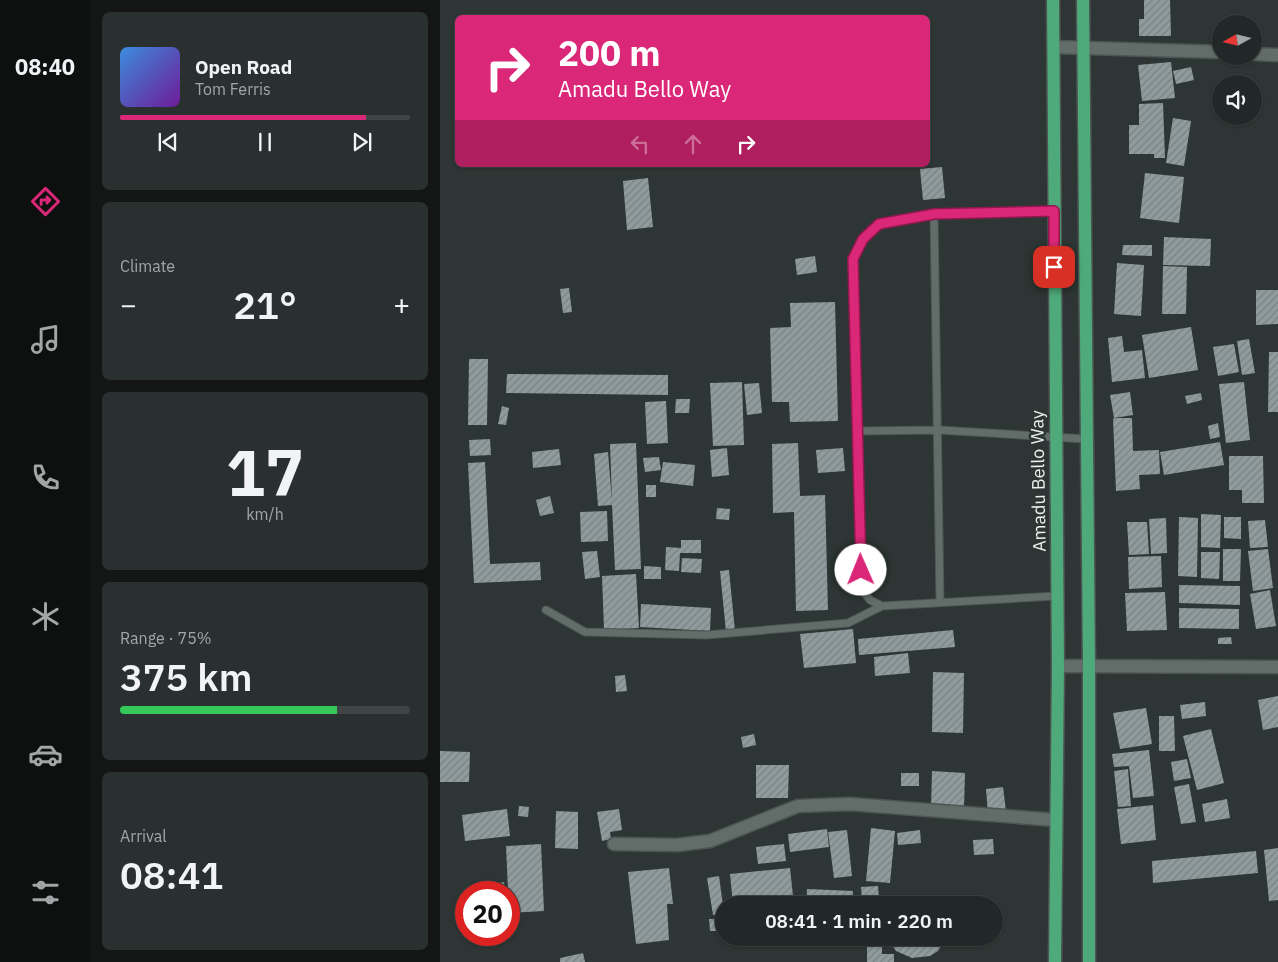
<!DOCTYPE html>
<html lang="en">
<head>
<meta charset="utf-8">
<style>
	body { margin:0; font-family:"IBM Plex Sans",sans-serif; background:#2a302f; color:#f1f3f6; height:100vh; display:flex; flex-direction:column; font-size:19px; white-space:nowrap }
	* { box-sizing:border-box; margin:0 }
	p { font-size:16px; color:#a2a6a7 }
	.icon { flex:none; width:28px; height:28px; fill:none; stroke:currentColor; stroke-width:2; stroke-linecap:round; stroke-linejoin:round }
	.map { position:relative; flex:1; overflow:hidden }
	.details { display:flex; flex-direction:column; gap:12px; padding:12px; background:#131615; width:350px }
	.details>* { flex:none }
	.guide { position:absolute; left:15px; top:15px; width:475px; height:152px; border-radius:8px; box-shadow:0 1px 4px #0004,0 0 0 1px #3f4444; background:#db2777; color:#fff; overflow:hidden }
	.needle { width:32px; rotate:262deg }
	.controls { position:absolute; left:772px; top:15px; display:grid; gap:10px }
	.controls a { display:grid; place-items:center; width:50px; height:50px; border-radius:50%; background:#222827; box-shadow:0 1px 4px #0004,0 0 0 1px #3f4444; font-size:25px }
	.speed { position:absolute; left:15px; top:881px; display:flex; gap:10px; font-size:25px; font-weight:700; text-align:center }
	.speed>* { display:grid; place-content:center; width:65px; height:65px; border-radius:50%; background:#222827; box-shadow:0 1px 4px #0004,0 0 0 1px #3f4444; line-height:1 }
	.speed .limit { border:8px solid #d22; background:#fff; color:#111 }
	.pin { position:absolute; display:grid; place-items:center; width:42px; height:42px; color:#fff; margin:-21px; border-radius:10px; box-shadow:0 2px 8px #0006 }
	.me { position:absolute; width:55px; margin:-28px; rotate:359deg; stroke-linejoin:round; filter:drop-shadow(0 0 4px #0008) }
	.turn { display:flex; align-items:center; gap:18px; height:105px; padding:0 20px; font-size:22px }
	.turn .icon { width:65px; height:65px; stroke-width:2.5 }
	.turn b { display:block; font-size:35px; line-height:42px }
	.lanes { display:flex; align-items:center; height:48px; padding:0 20px; background:#0003; justify-content:center; gap:25px; direction:ltr }
	.lanes .off { opacity:.35 }
	.big { font-size:38px; font-weight:600; line-height:1.1 }
	.details .tile { flex:1; display:flex; flex-direction:column; justify-content:center; gap:8px; min-width:0; padding:0 18px; border-radius:8px; background:#2a302f }
	.details .dial { align-items:center; gap:0 }
	.dial b { font-size:65px; line-height:1 }
	.song { display:flex; align-items:center; gap:15px }
	.cover { width:60px; height:60px; border-radius:8px; background:linear-gradient(135deg,hsl(210 70% 55%),hsl(280 70% 35%)) }
	.played { height:5px; border-radius:2px; background:linear-gradient(90deg,#db2777 85%,#3f4444 85%) }
	.keys { display:flex; justify-content:space-around; direction:ltr }
	.heat { display:flex; justify-content:space-between; align-items:center; font-size:28px; direction:ltr }
	.charge { height:8px; border-radius:4px; background:linear-gradient(90deg,#34c759 75%,#3f4444 0) }
	.trip { position:absolute; left:275px; top:896px; width:288px; height:50px; border-radius:25px; background:#222827; box-shadow:0 1px 4px #0004,0 0 0 1px #3f4444; font-weight:600; line-height:50px; text-align:center }
	main { display:flex; flex:1; min-height:0 }
	.dock { display:flex; flex-direction:column; width:90px; justify-content:space-around; align-items:center; background:#0e1010; color:#a2a6a7 }
	.dock .icon { width:35px; height:35px }
	.dock .active { color:#db2777 }
	.dock b { font-size:22px; color:#f1f3f6 }
	.map>svg:first-child { display:block }
	.building { fill:url(#building-hatch) }
	.lines { fill:none; stroke-linecap:round; stroke-linejoin:round }
	.service-casing { stroke:#4d5552; stroke-width:9 }
	.minor-casing { stroke:#4d5552; stroke-width:15 }
	.primary-casing { stroke:#4d5552; stroke-width:15 }
	.service { stroke:#626c69; stroke-width:7 }
	.minor { stroke:#626c69; stroke-width:12 }
	.primary { stroke:#4eaa7a; stroke-width:12 }
	.route-casing { stroke:#8e194d; stroke-width:12 }
	.route { stroke:#db2777; stroke-width:9 }
	.labels { text-anchor:middle; dominant-baseline:central; stroke-width:5; stroke-linejoin:round; paint-order:stroke }
	.street-label { font-size:18px; fill:#ebf1ef; stroke:#2d3634 }
</style>
</head>
<body>
<main>
<nav class="dock">
<b>08:40</b>
<svg class="icon active" aria-label="directions" viewBox="0 0 24 24"><path d="M12 3l9 9-9 9-9-9zM9 14v-3h6M13 9l2 2-2 2"/></svg>
<svg class="icon" aria-label="music" viewBox="0 0 24 24"><path d="M9 18V5l10-2v13"/><circle cx="6" cy="18" r="3"/><circle cx="16" cy="16" r="3"/></svg>
<svg class="icon" aria-label="phone" viewBox="0 0 24 24"><path d="M5 4h4l2 5-3 2q2 4 5 5l2-3 5 2v4C11 20 4 13 5 4z"/></svg>
<svg class="icon" aria-label="climate" viewBox="0 0 24 24"><path d="M12 3v18M4 7l16 10M4 17L20 7"/></svg>
<svg class="icon" aria-label="car" viewBox="0 0 24 24"><path d="M5 17H2v-5l4-1 3-4h7l3 4 3 1v5h-3M9 17h6M6 11h13"/><circle cx="7" cy="17" r="2"/><circle cx="17" cy="17" r="2"/></svg>
<svg class="icon" aria-label="filters" viewBox="0 0 24 24"><path d="M4 7h16M4 17h16"/><circle cx="9" cy="7" r="2"/><circle cx="15" cy="17" r="2"/></svg>
</nav>
<section class="details">
<div class="tile">
<div class="song"><i class="cover"></i><div><b>Open Road</b><p>Tom Ferris</p></div></div>
<div class="played"></div>
<div class="keys"><svg class="icon" aria-label="previous" viewBox="0 0 24 24"><path d="M18 5L8 12l10 7zM5 5v14"/></svg><svg class="icon" aria-label="pause" viewBox="0 0 24 24"><path d="M8 5v14M16 5v14"/></svg><svg class="icon" aria-label="next" viewBox="0 0 24 24"><path d="M6 5l10 7-10 7zM19 5v14"/></svg></div>
</div>
<div class="tile"><p>Climate</p>
<div class="heat"><a>−</a><b class="big">21°</b><a>+</a></div>
</div>
<div class="tile dial"><b>17</b><p>km/h</p></div>
<div class="tile"><p>Range · 75%</p><b class="big">375 km</b><div class="charge"></div></div>
<div class="tile"><p>Arrival</p><b class="big">08:41</b></div>
</section>
<div class="map">
<svg width="838" height="962" viewBox="0 0 838 962">
	<defs>
		<pattern id="building-hatch" width="6" height="6" patternUnits="userSpaceOnUse" patternTransform="scale(1.25)"><rect width="6" height="6" fill="#8f9b9c"/><path d="M-1 1l2-2M0 6l6-6M5 7l2-2" fill="none" stroke="#798283"/></pattern>
	</defs>
	<rect width="100%" height="100%" fill="#2d3634"/>
	<path class="building" d="M704,0H730L731,36H699V19H704Z
		M731,62L735,98L702,101L698,65Z
		M751,67L754,80L736,84L733,71Z
		M723,103L725,158H714V154H689V125H699V104Z
		M733,118L751,121L744,166L726,163Z
		M502,167L505,198L483,200L480,169Z
		M705,173L744,177L739,223L700,218Z
		M208,178L213,227L187,230L183,181Z
		M724,237L771,239L770,266L723,265Z
		M683,245H712V256L682,255Z
		M375,256L377,272L357,275L355,259Z
		M677,263L704,265L701,316L674,314Z
		M723,266L747,267L746,314H722Z
		M129,288L132,312L123,313L120,289Z
		M816,290H838V324L816,325Z
		M395,302L398,421L350,422L349,402H332L330,328L351,327L350,303Z
		M751,327L758,370L709,378L702,335Z
		M682,336L684,352L702,350L705,378L672,382L668,338Z
		M809,339L815,373L802,375L797,341Z
		M794,344L799,372L778,376L773,347Z
		M829,352H838V412H828Z
		M29,359H48L47,425H28Z
		M67,374L228,375V395L66,393Z
		M302,382L304,445L273,446L270,383Z
		M804,382L810,440L786,443L779,384Z
		M319,383L322,413L307,415L304,384Z
		M690,392L693,415L674,418L670,395Z
		M761,393L762,400L747,404L745,396Z
		M236,399H250L249,413H235Z
		M226,401L228,443L207,444L205,402Z
		M62,406L69,408L66,425L58,424Z
		M675,418H692L693,451L719,450L720,474L699,475L700,489L676,491L673,419Z
		M778,423L780,437L770,439L768,426Z
		M50,439L51,455L30,456L29,440Z
		M780,442L784,465L724,475L720,452Z
		M196,443L201,569L175,570L172,505L158,506L154,454L168,452L172,501L170,444Z
		M358,443L360,496L385,495L388,610L356,611L354,512L333,513L332,444Z
		M287,448L289,475L272,477L270,450Z
		M403,448L405,471L378,473L376,450Z
		M119,449L121,465L93,468L92,452Z
		M789,456H823L824,503H802V490H789Z
		M219,457L221,470L205,472L203,458Z
		M45,462L50,564L100,562L101,580L34,583L28,463Z
		M223,462L255,465L253,486L220,482Z
		M206,485H216V497H206Z
		M110,496L114,513L100,516L96,500Z
		M277,508L290,509L289,520L276,519Z
		M167,511L168,541L141,542L140,512Z
		M761,514L781,515L780,548L761,547Z
		M739,517L758,518L757,577L738,576Z
		M784,517H801V539L784,538Z
		M726,518L727,553L711,554L709,519Z
		M825,520L828,547L810,548L808,521Z
		M687,522H707L709,554L689,555Z
		M241,540H261V553H240L239,571L225,570L226,547L241,548Z
		M783,549H801L800,581H783Z
		M828,549L833,588L813,591L808,551Z
		M157,551L160,577L145,579L142,552Z
		M761,552H780L779,579L761,578Z
		M721,556L722,587L689,589L688,557Z
		M242,558L262,559L261,573L241,572Z
		M204,566L221,567V579H204Z
		M289,570L295,631L286,632L280,571Z
		M196,574L199,628L164,630L162,576Z
		M739,585L800,586V605L739,603Z
		M830,590L836,626L816,629L810,594Z
		M725,592L727,630L687,631L685,593Z
		M201,604L271,608L270,631L200,627Z
		M739,608L799,609V629L739,628Z
		M413,629L416,663L364,668L360,634Z
		M513,630L515,647L419,655L418,639Z
		M791,637L792,644H778V638Z
		M468,653L470,673L435,676L434,657Z
		M493,672L524,673L523,733L492,732Z
		M185,675L187,691L176,692L175,676Z
		M838,696V727L823,730L818,700Z
		M765,702L766,716L742,719L740,705Z
		M706,708L712,744L680,749L673,713Z
		M719,716H734L735,751H719Z
		M771,729L784,783L757,790L743,736Z
		M314,734L316,745L303,748L301,737Z
		M709,750L714,796L693,798L689,766L674,767L672,754Z
		M0,751L30,752L29,782H0Z
		M747,759L751,778L734,781L731,762Z
		M316,765H349L348,798H316Z
		M688,769L691,806L678,807L674,771Z
		M492,771L525,773L524,808L491,807Z
		M461,773H479V786H461Z
		M749,784L756,822L741,824L734,787Z
		M563,787L566,811L548,814L546,789Z
		M787,799L790,818L765,822L762,804Z
		M713,805L716,840L681,844L677,809Z
		M79,806L89,807L88,817L78,816Z
		M67,809L70,836L25,841L22,815Z
		M179,809L182,830L170,832L171,839L162,841L157,812Z
		M116,811L138,812V849L115,848Z
		M431,828L455,831L450,883L426,881Z
		M387,829L389,847L350,852L348,834Z
		M407,830L412,876L394,878L388,832Z
		M480,830L481,843L458,845L457,833Z
		M553,839L554,854L534,855L533,840Z
		M101,844L104,911L69,913L66,846Z
		M344,844L346,861L318,864L316,847Z
		M838,848V900L829,901L824,850Z
		M816,851L818,873L713,883L712,861Z
		M229,868L233,904H227L229,940L196,944L188,872Z
		M350,868L354,905H293L290,874Z
		M279,876L284,913L273,915L267,878Z
		M64,882L65,892H55L54,884Z
		M438,886L439,900L422,901L421,887Z
		M367,889L413,891V905H366Z
		M472,895L490,898L499,905H454L463,898Z
		M269,919H281L282,931H270Z
		M447,938H506L498,951L490,956L472,958L456,951Z
		M427,945H442V954H454V962H427Z
		M143,953L145,962H120V958Z"/>
	<g class="lines">
		<g class="service-casing">
			<path id="service" d="M614,211L494,214L439,224L423,239L413,259L422,590L430,600L442,606L616,596
				M494,214L500,602
				M418,431L499,430L646,439
				M106,610L145,632L267,635L408,623L442,606"/>
		</g>
		<g class="minor-casing">
			<path id="minor" d="M614,47L781,52
				M814,54L838,55
				M618,666L838,667
				M174,844L237,845L270,841L358,806L410,804L616,820"/>
		</g>
		<g class="primary-casing">
			<path id="primary" d="M613,0L618,666L615,962
				M643,0L649,666V962"/>
		</g>
		<use href="#service" class="service"/>
		<use href="#minor" class="minor"/>
		<use href="#primary" class="primary"/>
	</g>
	<g class="lines">
		<g class="route-casing">
			<path id="route" d="M421,570L413,259L423,239L439,224L494,214L614,211V267"/>
		</g>
		<use href="#route" class="route"/>
	</g>
	<g class="labels">
		<g class="street-label">
			<text transform="translate(598 481) rotate(-91)">Amadu Bello Way</text>
		</g>
	</g>
</svg>
<div class="controls">
<a><svg class="needle" viewBox="-14 -14 28 28"><path d="M0-13l5 13h-10z" fill="#e53935"/><path d="M0 13l5-13h-10z" fill="#a2a6a7"/></svg></a>
<a><svg class="icon" aria-label="sound" viewBox="0 0 24 24"><path d="M4 9h4l5-4v14l-5-4H4zM17 9q2 3 0 6"/></svg></a>
</div>
<div class="speed"><div class="limit">20</div></div>
<div class="pin" style="left:614px;top:267px;background:#d93025"><svg class="icon" aria-label="arrive" viewBox="0 0 24 24"><path d="M6 21V4h12l-3 4 3 4H6"/></svg></div>
<svg class="me" style="left:421px;top:570px" viewBox="-20 -20 40 40"><circle r="19" fill="#fff"/><path d="M0-13L10 11 0 6-10 11z" fill="#db2777"/></svg>
<div class="trip">08:41 · 1 min · 220 m</div>
<div class="guide">
<div class="turn"><svg class="icon" aria-label="right" viewBox="0 0 24 24"><path d="M7 20v-9h11M14 6l5 5-5 5"/></svg><div><b>200 m</b>Amadu Bello Way</div></div>
<div class="lanes"><svg class="icon off" aria-label="left" viewBox="0 0 24 24"><path d="M17 20v-9H6M10 6l-5 5 5 5"/></svg><svg class="icon off" aria-label="ahead" viewBox="0 0 24 24"><path d="M12 20V5M6 11l6-6 6 6"/></svg><svg class="icon" aria-label="right" viewBox="0 0 24 24"><path d="M7 20v-9h11M14 6l5 5-5 5"/></svg></div>
</div>
</div>
</main>
</body>
</html>
